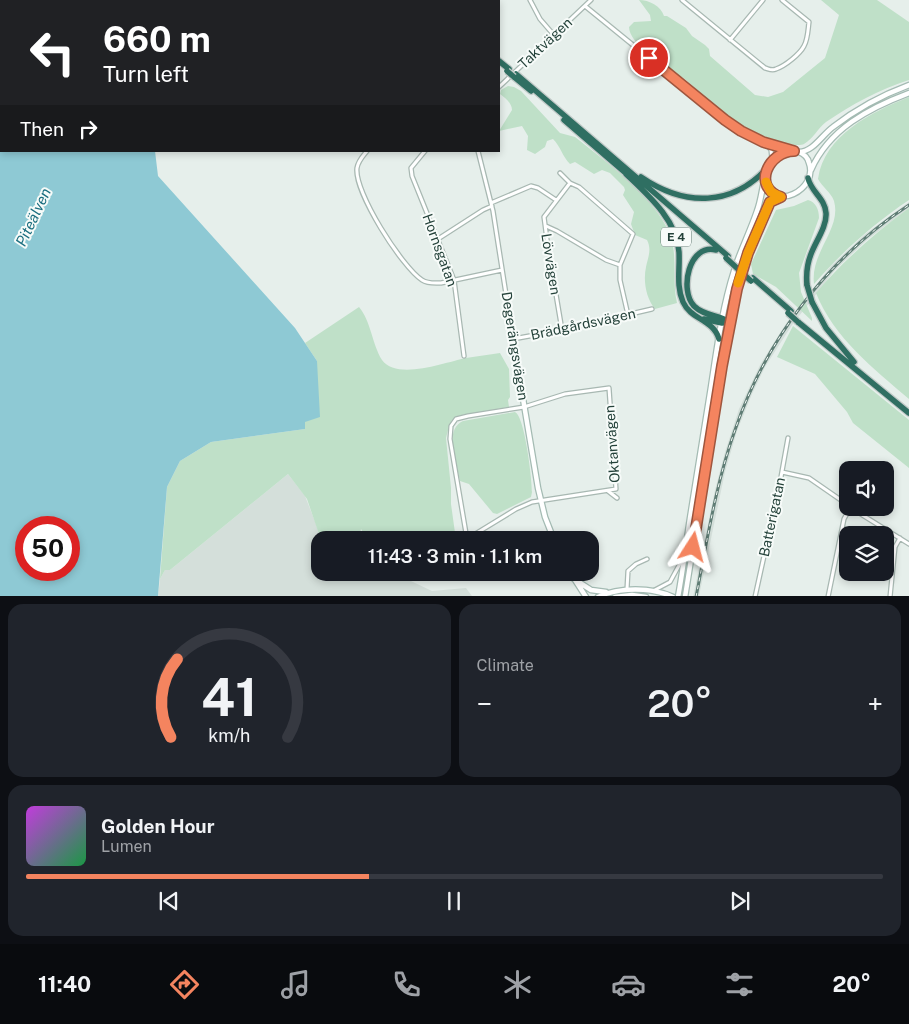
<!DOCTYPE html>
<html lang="en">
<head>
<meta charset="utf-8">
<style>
	body { margin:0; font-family:"Public Sans",sans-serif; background:#20242c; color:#f1f3f6; height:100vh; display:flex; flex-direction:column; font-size:19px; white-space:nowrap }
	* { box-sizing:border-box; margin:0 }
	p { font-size:16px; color:#9ea1a6 }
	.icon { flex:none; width:28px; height:28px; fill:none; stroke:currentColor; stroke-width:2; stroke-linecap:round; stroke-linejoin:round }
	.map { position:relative; height:596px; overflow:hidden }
	.details { display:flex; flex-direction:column; gap:8px; padding:8px; background:#0d0f14; flex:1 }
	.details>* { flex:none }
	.guide { position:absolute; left:0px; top:0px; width:500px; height:152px; box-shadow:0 2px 8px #0003; background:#202124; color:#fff; overflow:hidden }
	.controls { position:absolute; left:839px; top:461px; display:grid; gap:10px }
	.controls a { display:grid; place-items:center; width:55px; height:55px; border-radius:10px; background:#171b24; box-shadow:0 2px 8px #0003; font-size:25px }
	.speed { position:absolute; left:15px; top:516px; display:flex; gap:10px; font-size:25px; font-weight:700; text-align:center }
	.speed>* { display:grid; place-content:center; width:65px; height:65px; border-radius:50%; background:#171b24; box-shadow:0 2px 8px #0003; line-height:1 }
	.speed .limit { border:8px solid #d22; background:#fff; color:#111 }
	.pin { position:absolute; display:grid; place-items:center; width:42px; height:42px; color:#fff; margin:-21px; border:2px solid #fff; border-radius:50%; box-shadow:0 1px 5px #0007 }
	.me { position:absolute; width:55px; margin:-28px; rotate:9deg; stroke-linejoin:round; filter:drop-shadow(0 0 4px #0008) }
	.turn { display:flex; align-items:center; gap:18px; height:105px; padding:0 20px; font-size:22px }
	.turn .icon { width:65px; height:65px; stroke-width:2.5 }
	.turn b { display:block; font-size:35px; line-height:42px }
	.then { display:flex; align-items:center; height:48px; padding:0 20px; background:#0003; gap:10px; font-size:19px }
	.big { font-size:38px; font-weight:600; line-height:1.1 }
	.details .tile { flex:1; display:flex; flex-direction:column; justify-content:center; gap:8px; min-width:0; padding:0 18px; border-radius:15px; background:#20242c }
	.details .dial { align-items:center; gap:0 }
	.dial svg { height:130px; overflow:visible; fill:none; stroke:#363941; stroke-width:7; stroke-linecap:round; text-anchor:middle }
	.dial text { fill:#f1f3f6; stroke:none }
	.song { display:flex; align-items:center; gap:15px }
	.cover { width:60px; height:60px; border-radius:8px; background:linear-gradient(135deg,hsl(290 70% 55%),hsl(140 70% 35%)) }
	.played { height:5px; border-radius:2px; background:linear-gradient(90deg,#f4845f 40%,#363941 40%) }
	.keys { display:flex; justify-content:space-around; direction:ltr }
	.heat { display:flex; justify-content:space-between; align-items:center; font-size:28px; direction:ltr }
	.details .tiles { flex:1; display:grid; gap:8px; grid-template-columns:1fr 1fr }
	.tile:last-child { grid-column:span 2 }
	.trip { position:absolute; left:311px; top:531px; width:288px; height:50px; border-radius:15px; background:#171b24; box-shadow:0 2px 8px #0003; font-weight:600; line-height:50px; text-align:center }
	.menu { display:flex; height:80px; justify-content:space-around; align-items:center; background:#090b0e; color:#9ea1a6 }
	.menu .icon { width:35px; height:35px }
	.menu .current { color:#f4845f }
	.menu b { font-size:22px; color:#f1f3f6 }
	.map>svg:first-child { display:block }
	.built { fill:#d4dfda }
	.green { fill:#bfe0c8 }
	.water { fill:#8ec9d4; fill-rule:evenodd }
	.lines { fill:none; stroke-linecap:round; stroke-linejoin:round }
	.street-casing { stroke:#a8b8b2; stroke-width:5.5 }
	.secondary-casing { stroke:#a4bbb3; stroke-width:7 }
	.highway-casing { stroke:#c2cac8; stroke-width:8 }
	.street { stroke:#fff; stroke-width:3 }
	.secondary { stroke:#fff; stroke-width:4.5 }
	.highway { stroke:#2f6f62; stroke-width:5.5 }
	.rail-casing { stroke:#5f7d75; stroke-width:3 }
	.rail { stroke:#f7fbf9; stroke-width:1; stroke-dasharray:4; stroke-linecap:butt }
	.highway-bridge-casing { stroke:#c2cac8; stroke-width:8; stroke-linecap:butt }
	.highway-bridge { stroke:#2f6f62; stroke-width:5.5 }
	.route-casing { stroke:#9f563e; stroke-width:12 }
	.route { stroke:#f4845f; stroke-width:9 }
	.slow { stroke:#f59e0b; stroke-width:9 }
	.labels { text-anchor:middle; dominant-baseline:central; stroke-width:4; stroke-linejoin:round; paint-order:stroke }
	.shield { fill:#f7fbf9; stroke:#637a73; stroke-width:1 }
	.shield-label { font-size:12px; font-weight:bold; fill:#24423a }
	.street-label { font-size:14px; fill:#24423a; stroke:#f7fbf9 }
	.water-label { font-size:15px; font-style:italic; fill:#1c6f80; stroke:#f7fbf9 }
</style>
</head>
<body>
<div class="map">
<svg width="909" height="597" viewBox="0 0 909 597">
	<rect width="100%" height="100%" fill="#e6efeb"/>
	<path class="built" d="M909,202V208L868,239L835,270L792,325L765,367L752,394L737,431L725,472L699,596L693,597L715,490L725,452L739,409L760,365L787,322L831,266L864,235Z
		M288,474L305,496L316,524L321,540L320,572L394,573L432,591L466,588L472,596L158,597L160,579L165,570H170Z"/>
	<path class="green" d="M639,0C649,0 661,6 664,16H667L686,28L692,36L705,45L709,49L710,56L755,95L768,97L783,92L825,58L839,15L821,0H877L909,22V80C880,89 851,105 826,122C818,128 813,139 804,144C792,150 743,129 733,119H730L686,80L682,77H678C665,67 629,44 629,27L634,22L651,21L650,15Z
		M508,86L514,87L521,91L560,133L575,137C606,162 662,202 672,241C677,262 672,282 677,303L655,309C646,298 643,281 646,267C648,257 652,250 647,240L635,235L631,224L634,212L623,195L625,190L624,187L610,173L602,170L594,174L575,162L570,164C562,156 561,147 553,139L547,141L545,147L535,154L527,150L528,136L522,126L499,131L512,110C512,103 505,98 500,94L501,90Z
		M909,97V200C873,224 842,252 814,284C810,252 842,229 834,201C831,192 822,187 818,179C824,135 872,112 909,97Z
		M808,200C816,202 819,210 819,218L799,273L801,292L812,318V321L776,287L753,274L751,264L776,210L794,206Z
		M909,208V399C873,368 834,338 816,293C843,261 875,233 909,208Z
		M359,307C371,321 372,344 382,360C397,381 446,362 466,358C477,356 489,355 500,353L509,369L510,397L508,400L509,407L462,415L452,420L449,426L446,438L451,488V504L456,540H368L361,529L359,540H352L344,532L334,540H321L307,499L288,474L170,570H165L160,579L167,487L180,461L211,442L305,429V422L317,361L305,343Z
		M793,326L909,420V468L853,423L847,412L815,374L777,357Z
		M515,412C525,417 532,479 532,492L531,497L497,514L493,513L469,484L460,481C457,464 443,430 463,421Z"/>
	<path class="water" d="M0,31L1,151H155L158,176L295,328L317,361L320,417L305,422V429L211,442L180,461L167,487L158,596H0ZM26,528H69V570H26Z"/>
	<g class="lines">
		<g class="street-casing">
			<path id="street" d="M530,0L540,19L553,34
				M682,0L765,68C769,69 772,71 776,69C785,66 800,54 804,46C808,39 808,29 809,22L782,0
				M585,6L725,120L752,137L791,150
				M730,40L763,0
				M499,87L591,0
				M765,143L771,150L772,160
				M367,151C363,156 358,161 357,168C354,192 402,267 422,280C428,284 435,283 441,283L502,270
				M425,151L411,168L412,176L454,280L464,356
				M478,151L493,211L513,339L562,330L652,309
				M560,173L570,183
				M491,203L531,186L538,188L556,200
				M546,226L557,231L606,260L620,265
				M438,239L483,210L492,206
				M562,330L548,247L544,217L570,183L579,187L633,234L620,265V280L628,315
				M609,388L616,489L532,502L516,509L467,539L450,439L451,426L456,419L468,416L524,407L565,394Z
				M782,472L809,478L848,505
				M608,491L617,498
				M851,508L909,544
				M627,589L628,571L636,564L647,559
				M653,591L670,582L683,558
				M755,597L779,488L788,438
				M828,597L844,519L850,508
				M890,597L895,547L900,538"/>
		</g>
		<g class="secondary-casing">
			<path id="secondary" d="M799,152C813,152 822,135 833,127C856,109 882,95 909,85
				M811,170C829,129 869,108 909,93
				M513,339L538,488L545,517L554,540
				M570,572L586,597
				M574,579L591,590L606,592
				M598,597C619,587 652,587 673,597
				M615,597L632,595L646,597
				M678,597C683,570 686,544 690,518C697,474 704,430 711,387C717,348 722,309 734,271C740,251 750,232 757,211C762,198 762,184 767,171C771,158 785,146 799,152C804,154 808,158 809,163C819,189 772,214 765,180
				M685,597L722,366L737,289L748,253L770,202L780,197"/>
		</g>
		<g class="highway-casing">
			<path id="highway" d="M48,0L51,1
				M374,0L377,1
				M383,0L386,1
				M74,1L77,0
				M499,61L509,69
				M516,74L728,256
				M514,77L531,91
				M564,120L629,176
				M626,174C648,195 677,220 679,252C680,269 676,286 683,302C691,320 713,319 719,339
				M641,177C685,207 733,207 769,166
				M716,250C689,243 679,290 694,306C704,316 719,315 730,322
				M753,278L791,311
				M807,285C806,274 807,264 811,254C816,241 827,226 826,213C825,198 811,192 808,178
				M812,302L826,328L854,362
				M704,319L722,323L730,322
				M798,322L909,413"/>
		</g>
		<use href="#street" class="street"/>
		<use href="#secondary" class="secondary"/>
		<use href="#highway" class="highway"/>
		<g class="rail-casing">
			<path id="rail" d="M696,597C707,541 716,483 735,430C766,339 829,257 909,205"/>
		</g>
		<use href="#rail" class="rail"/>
		<g class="highway-bridge-casing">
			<path id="highway-bridge" d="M507,71L514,77
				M726,258L751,281
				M807,285L812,302
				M788,313L798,322"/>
		</g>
		<use href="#highway-bridge" class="highway-bridge"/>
	</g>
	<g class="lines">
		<g class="route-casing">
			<path id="route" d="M649,58L725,120L741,131L763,142L794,151C769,151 751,187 781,197L770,202L748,253L737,289L722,366L693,547"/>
		</g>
		<use href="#route" class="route"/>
		<path class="slow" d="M738,283L748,253L770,202L781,197L771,192L766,182"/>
	</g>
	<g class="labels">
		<rect class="shield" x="661" y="227.5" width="30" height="19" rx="4"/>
		<g class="shield-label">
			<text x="676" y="237">E 4</text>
		</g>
		<g class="street-label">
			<text transform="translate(545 43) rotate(-43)">Taktvägen</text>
			<text transform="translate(440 250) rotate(70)">Hornsgatan</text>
			<text transform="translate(551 264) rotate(81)">Lövvägen</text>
			<text transform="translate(583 324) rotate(-12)">Brädgårdsvägen</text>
			<text transform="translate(515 346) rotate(81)">Degerängsvägen</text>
			<text transform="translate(612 444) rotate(-94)">Oktanvägen</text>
			<text transform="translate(772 517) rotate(-78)">Batterigatan</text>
		</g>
		<g class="water-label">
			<text transform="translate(33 217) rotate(-65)">Piteälven</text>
		</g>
	</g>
</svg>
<div class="controls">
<a><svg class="icon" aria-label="sound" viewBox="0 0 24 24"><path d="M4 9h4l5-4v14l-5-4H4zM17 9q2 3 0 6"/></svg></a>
<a><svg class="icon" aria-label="layers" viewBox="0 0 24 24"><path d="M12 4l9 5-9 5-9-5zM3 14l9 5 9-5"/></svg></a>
</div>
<div class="speed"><div class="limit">50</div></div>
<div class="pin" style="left:649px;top:58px;background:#d93025"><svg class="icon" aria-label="arrive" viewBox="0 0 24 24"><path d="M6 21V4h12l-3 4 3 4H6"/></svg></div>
<svg class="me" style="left:693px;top:547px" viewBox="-20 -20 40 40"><path d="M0-17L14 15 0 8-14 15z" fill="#f4845f" stroke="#fff" stroke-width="4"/></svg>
<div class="trip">11:43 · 3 min · 1.1 km</div>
<div class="guide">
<div class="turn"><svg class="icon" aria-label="left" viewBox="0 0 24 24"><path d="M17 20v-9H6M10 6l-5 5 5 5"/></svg><div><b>660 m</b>Turn left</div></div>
<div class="then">Then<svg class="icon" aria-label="right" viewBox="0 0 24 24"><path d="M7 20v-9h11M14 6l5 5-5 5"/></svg></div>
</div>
</div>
<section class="details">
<div class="tiles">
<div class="tile dial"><svg viewBox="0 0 100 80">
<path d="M14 69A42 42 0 1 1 86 69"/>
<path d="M14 69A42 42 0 0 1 18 21" stroke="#f4845f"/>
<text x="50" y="56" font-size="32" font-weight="700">41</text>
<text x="50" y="72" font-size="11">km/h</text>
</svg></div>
<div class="tile"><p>Climate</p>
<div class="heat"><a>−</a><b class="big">20°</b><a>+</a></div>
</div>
<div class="tile">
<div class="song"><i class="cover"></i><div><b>Golden Hour</b><p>Lumen</p></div></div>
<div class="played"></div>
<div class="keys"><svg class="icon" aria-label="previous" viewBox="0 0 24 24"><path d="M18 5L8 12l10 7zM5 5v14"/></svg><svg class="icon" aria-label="pause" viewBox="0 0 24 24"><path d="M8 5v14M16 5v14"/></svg><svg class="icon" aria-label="next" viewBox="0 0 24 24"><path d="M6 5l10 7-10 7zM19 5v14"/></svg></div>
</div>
</div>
</section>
<nav class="menu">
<b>11:40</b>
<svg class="icon current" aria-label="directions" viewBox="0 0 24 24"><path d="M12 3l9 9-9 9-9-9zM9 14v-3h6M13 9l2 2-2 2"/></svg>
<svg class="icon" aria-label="music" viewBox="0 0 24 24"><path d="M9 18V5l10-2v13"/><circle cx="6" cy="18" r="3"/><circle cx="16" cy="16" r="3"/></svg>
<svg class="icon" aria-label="phone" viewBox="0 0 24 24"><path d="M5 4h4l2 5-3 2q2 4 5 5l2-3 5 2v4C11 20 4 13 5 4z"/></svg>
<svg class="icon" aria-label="climate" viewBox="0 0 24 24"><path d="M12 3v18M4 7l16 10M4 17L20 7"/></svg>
<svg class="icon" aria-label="car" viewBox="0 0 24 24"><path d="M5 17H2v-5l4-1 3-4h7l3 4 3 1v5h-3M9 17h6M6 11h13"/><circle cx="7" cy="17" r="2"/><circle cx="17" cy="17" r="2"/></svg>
<svg class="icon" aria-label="filters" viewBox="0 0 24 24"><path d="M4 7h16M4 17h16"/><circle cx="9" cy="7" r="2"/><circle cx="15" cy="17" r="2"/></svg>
<b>20°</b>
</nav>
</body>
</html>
